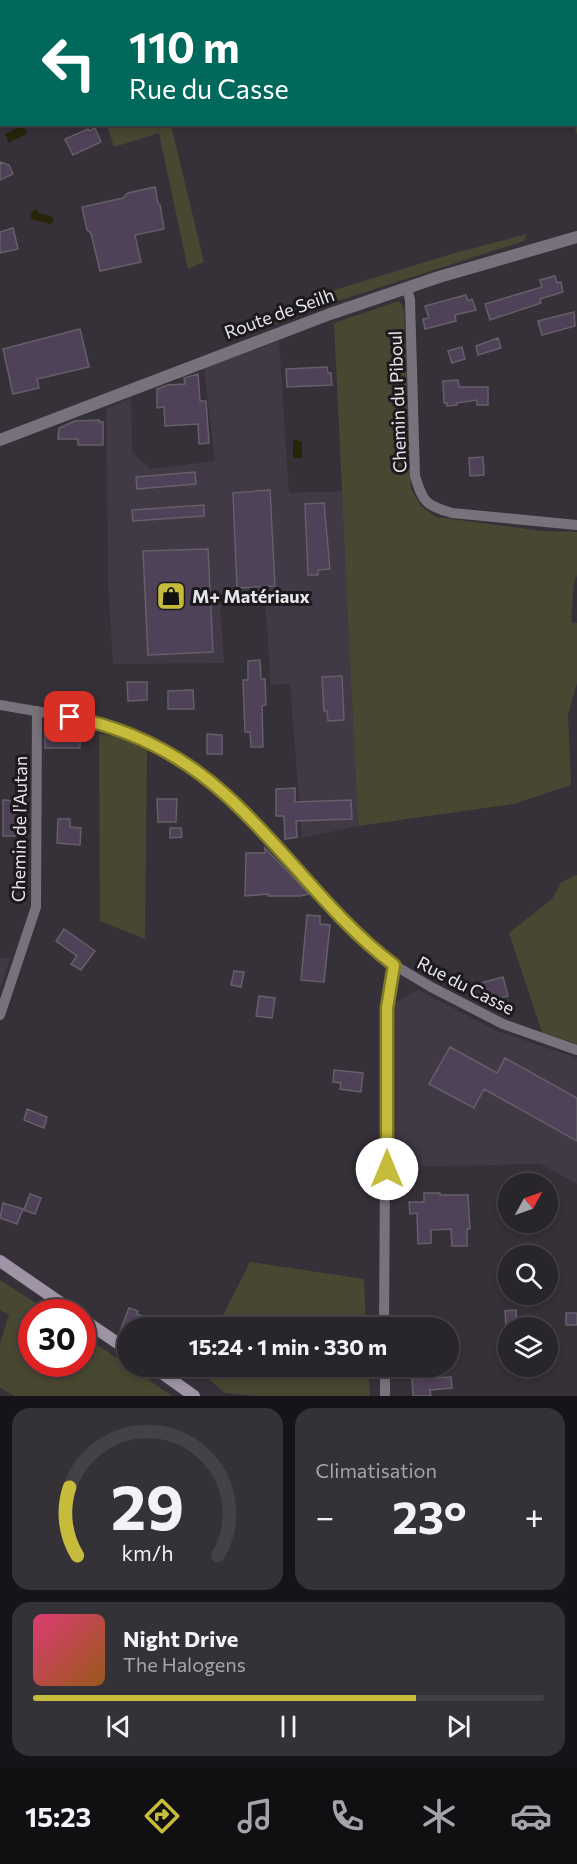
<!DOCTYPE html>
<html lang="fr">
<head>
<meta charset="utf-8">
<style>
	body { margin:0; font-family:Commissioner,sans-serif; background:#343137; color:#f1f3f6; height:100vh; display:flex; flex-direction:column; font-size:22px; white-space:nowrap }
	* { box-sizing:border-box; margin:0 }
	p { font-size:20px; color:#a5a5a9 }
	.icon { flex:none; width:33px; height:33px; fill:none; stroke:currentColor; stroke-width:2; stroke-linecap:round; stroke-linejoin:round }
	.map { position:relative; height:1396px; overflow:hidden }
	.details { display:flex; flex-direction:column; gap:12px; padding:12px; background:#161418; flex:1 }
	.details>* { flex:none }
	.banner { position:absolute; left:0px; top:0px; width:578px; height:126px; box-shadow:0 3px 9px #0003,0 0 0 2px #444247; background:#00695c; color:#fff; overflow:hidden }
	.needle { width:39px; rotate:50deg }
	.buttons { position:absolute; left:498px; top:1173px; display:grid; gap:12px }
	.buttons a { display:grid; place-items:center; width:60px; height:60px; border-radius:50%; background:#28252b; box-shadow:0 3px 9px #0003,0 0 0 2px #444247; font-size:30px }
	.speed { position:absolute; left:18px; top:1299px; display:flex; gap:12px; font-size:30px; font-weight:700; text-align:center }
	.speed>* { display:grid; place-content:center; width:78px; height:78px; border-radius:50%; background:#28252b; box-shadow:0 3px 9px #0003,0 0 0 2px #444247; line-height:1 }
	.speed .limit { border:9px solid #d22; background:#fff; color:#111 }
	.pin { position:absolute; display:grid; place-items:center; width:51px; height:51px; color:#fff; margin:-26px; border-radius:12px; box-shadow:0 3px 9px #0006 }
	.me { position:absolute; width:66px; margin:-33px; rotate:0deg; stroke-linejoin:round; filter:drop-shadow(0 0 4px #0008) }
	.turn { display:flex; align-items:center; gap:21px; height:126px; padding:0 30px; font-size:27px }
	.turn .icon { width:78px; height:78px; stroke-width:2.5 }
	.turn b { display:block; font-size:42px; line-height:51px }
	.big { font-size:45px; font-weight:700; line-height:1.1 }
	.details .card { flex:1; display:flex; flex-direction:column; justify-content:center; gap:9px; min-width:0; padding:0 21px; border-radius:18px; background:#343137 }
	.details .dial { align-items:center; gap:0 }
	.dial svg { height:156px; overflow:visible; fill:none; stroke:#444247; stroke-width:7; stroke-linecap:round; text-anchor:middle }
	.dial text { fill:#f1f3f6; stroke:none }
	.song { display:flex; align-items:center; gap:18px }
	.cover { width:72px; height:72px; border-radius:9px; background:linear-gradient(135deg,hsl(340 70% 55%),hsl(30 70% 35%)) }
	.played { height:6px; border-radius:3px; background:linear-gradient(90deg,#c7bb3c 75%,#444247 75%) }
	.keys { display:flex; justify-content:space-around; direction:ltr }
	.heat { display:flex; justify-content:space-between; align-items:center; font-size:33px; direction:ltr }
	.details .tiles { flex:1; display:grid; gap:12px; grid-template-columns:1fr 1fr }
	.card:last-child { grid-column:span 2 }
	.trip { position:absolute; left:117px; top:1317px; width:342px; height:60px; border-radius:30px; background:#28252b; box-shadow:0 3px 9px #0003,0 0 0 2px #444247; font-weight:700; line-height:60px; text-align:center }
	.tabs { display:flex; height:96px; justify-content:space-around; align-items:center; background:#100f11; color:#a5a5a9 }
	.tabs .icon { width:42px; height:42px }
	.tabs .current { color:#c7bb3c }
	.tabs b { font-size:27px; color:#f1f3f6 }
	.map>svg:first-child { display:block }
	.built { fill:#413946 }
	.green { fill:#484731 }
	.water { fill:#272409 }
	.building { fill:#4f4158; stroke:#645f68; stroke-width:1.5 }
	.lines { fill:none; stroke-linecap:round; stroke-linejoin:round }
	.minor { stroke:#78727d; stroke-width:10 }
	.tertiary { stroke:#78727d; stroke-width:12 }
	.secondary { stroke:#9f94a6; stroke-width:12 }
	.route-casing { stroke:#817a27; stroke-width:15 }
	.route { stroke:#c7bb3c; stroke-width:10 }
	.labels { text-anchor:middle; dominant-baseline:central; stroke-width:6; stroke-linejoin:round; paint-order:stroke }
	.street-label { font-size:18px; fill:#e8e5ea; stroke:#1c1a1d }
	.poi-label { font-size:18px; font-weight:bold; fill:#e8e5ea; stroke:#1c1a1d; text-anchor:start }
</style>
</head>
<body>
<div class="map">
<svg width="577" height="1396" viewBox="0 0 577 1396">
	<rect width="100%" height="100%" fill="#363139"/>
	<path class="built" d="M279,341L289,493L343,491L358,826L302,838L290,684L271,685L265,599L220,602L224,663L113,664L108,583L106,409L131,398L132,452L150,469L215,461L204,368Z
		M0,958H10L0,988Z
		M418,990L497,1031L577,1058V1184L540,1164L396,1167L395,1003Z"/>
	<path class="green" d="M0,0L3,1L0,115Z
		M67,0H388L67,2Z
		M542,0H577V135L574,125L576,124V2Z
		M107,125H171L204,262L188,269L159,133L114,147Z
		M527,234L524,241L325,305L253,333L241,330L315,296L458,252Z
		M399,301L404,310L411,489L421,506L436,517L542,531L577,532V575L574,582L571,622L577,623V683L568,715L571,785L514,804L358,826L334,323Z
		M99,734L117,736L147,750L145,939L100,921Z
		M577,875V1044L542,1032L509,933L552,899L561,882Z
		M250,1262L364,1279L366,1327H217Z
		M0,1280L50,1312H32V1364H82L83,1335L172,1396H15L0,1388V1343L9,1315L0,1310Z
		M197,1366L368,1367L370,1396H256L225,1393L196,1368Z"/>
	<path class="water" d="M22,126L27,131L26,134L9,143L5,134Z
		M36,209L39,213L52,217L54,221L50,224L30,219L32,211Z
		M295,439L302,442V458H293V442Z"/>
	<path class="building" d="M95,128L101,142L73,155L65,139L88,129L89,131Z
		M0,162L9,165L13,174L0,180Z
		M155,187L158,204L160,205L164,229L135,235L141,262L100,271L91,233L87,230L82,207L123,198L128,193Z
		M13,228L18,249L0,253V232Z
		M555,276L557,283L561,282L563,292L540,299L541,303L490,320L485,304L542,287L540,280Z
		M466,295L468,301L472,299L476,310L455,315L456,321L425,329L423,319L429,318L425,306Z
		M574,312L575,326L542,335L538,321Z
		M80,329L89,367L37,379L39,388L13,394L3,349Z
		M498,338L501,348L478,355L476,346Z
		M462,347L465,359L452,363L448,351Z
		M327,367L328,373H331L332,385L287,387L286,369Z
		M198,374L200,401H206L209,443L199,444L198,424L165,426L164,407L157,408V389L168,385L185,384L184,378Z
		M458,380L459,387H488V405H477V400L457,403V405L447,406V403H444L443,381Z
		M99,420V422H103V445H78V439H58L59,428L75,421Z
		M483,457L484,475L470,476L469,458Z
		M195,472L196,484L137,489L136,477Z
		M270,490L275,586L237,588L233,493Z
		M324,503L330,569L318,570V575H308L305,504Z
		M204,505V516L133,521L132,510Z
		M208,549L213,652L148,655L143,551Z
		M260,660L261,679H265L266,705L262,706L263,747H251L250,732H245L243,680H248V661Z
		M342,676L344,720L328,721L327,711H324L322,677Z
		M127,682H147V700L128,701Z
		M193,690L194,709H168V691Z
		M45,725L80,727V748H45Z
		M207,734L222,735V754H207Z
		M295,788V802L351,800L352,819L296,821L297,837L285,839L284,816H276V789Z
		M157,799H177L176,822H158Z
		M3,800L19,801L18,828L16,827V836H3Z
		M58,819H70V827L81,828L80,845L57,843Z
		M170,828H181L182,837L170,838Z
		M265,848L309,894L300,896H268V894L245,896L246,853H265Z
		M307,915L320,916V924L330,925L324,982L301,980Z
		M64,929L95,951L81,970L71,964L77,956L56,941Z
		M234,971L244,972L241,987L231,985Z
		M503,977L508,996L487,1002L481,983Z
		M259,996L275,998L272,1018L256,1016Z
		M450,1047L497,1073L505,1058L577,1098V1141L484,1089L474,1108L429,1084Z
		M334,1070L363,1073L361,1092L340,1089L341,1083L333,1082Z
		M27,1109L47,1117L44,1128L24,1120Z
		M424,1193H440V1195H468L470,1229H467V1246H452L451,1229L431,1230V1243L418,1244L417,1213L410,1214L409,1202H424Z
		M30,1194L41,1198L35,1214L24,1210Z
		M3,1203L23,1209L17,1224L0,1218Z
		M129,1308L138,1311L137,1314L171,1328H132V1324L130,1328H128L126,1338L122,1336L119,1334Z
		M516,1310L517,1328H506L505,1311Z
		M566,1313H577V1325H566Z
		M451,1377L452,1388L430,1390L431,1396H413L412,1379Z"/>
	<g class="lines">
		<path class="minor" d="M407,288L410,300L415,476C423,502 425,505 452,513L577,525
			M0,705L87,720L156,744L201,774L227,796L346,923L372,949L394,965L431,987L503,1024L577,1050
			M0,1015L36,907L37,711
			M384,1328L386,1009L394,965
			M385,1366V1396"/>
		<path class="tertiary" d="M0,440L330,314L439,277L577,237"/>
		<path class="secondary" d="M0,1261L74,1312
			M82,1319L128,1350
			M152,1366L194,1396"/>
	</g>
	<g class="lines">
		<g class="route-casing">
			<path id="route" d="M70,717C129,728 183,756 227,796C286,849 330,917 394,965L387,1008V1169"/>
		</g>
		<use href="#route" class="route"/>
	</g>
	<defs>
		<g id="shop-square" transform="scale(1.5)"><rect x="-9" y="-9" width="18" height="18" rx="4" fill="#c7bb3c" stroke="#1c1a1d"/><path d="M-5-2.5h2.3a2.7 3.5 0 0 1 5.4 0H5L5.5 6h-11ZM-1.5-2.5h3a1.5 2.3 0 0 0-3 0Z" fill="#111"/></g>
	</defs>
	<g fill-rule="evenodd">
		<use href="#shop-square" x="171" y="596"/>
	</g>
	<g class="labels">
		<g class="street-label">
			<text transform="translate(279 313) rotate(-20)">Route de Seilh</text>
			<text transform="translate(397 402) rotate(-92)">Chemin du Piboul</text>
			<text transform="translate(19 829) rotate(-89)">Chemin de l'Autan</text>
			<text transform="translate(466 985) rotate(27)">Rue du Casse</text>
		</g>
		<g class="poi-label">
			<text x="192" y="596">M+ Matériaux</text>
		</g>
	</g>
</svg>
<div class="buttons">
<a><svg class="needle" viewBox="-14 -14 28 28"><path d="M0-13l5 13h-10z" fill="#e53935"/><path d="M0 13l5-13h-10z" fill="#a5a5a9"/></svg></a>
<a><svg class="icon" aria-label="search" viewBox="0 0 24 24"><circle cx="10" cy="10" r="6"/><path d="M15 15l6 6"/></svg></a>
<a><svg class="icon" aria-label="layers" viewBox="0 0 24 24"><path d="M12 4l9 5-9 5-9-5zM3 14l9 5 9-5"/></svg></a>
</div>
<div class="speed"><div class="limit">30</div></div>
<div class="pin" style="left:70px;top:717px;background:#d93025"><svg class="icon" aria-label="arrive" viewBox="0 0 24 24"><path d="M6 21V4h12l-3 4 3 4H6"/></svg></div>
<svg class="me" style="left:387px;top:1169px" viewBox="-20 -20 40 40"><circle r="19" fill="#fff"/><path d="M0-13L10 11 0 6-10 11z" fill="#c7bb3c"/></svg>
<div class="trip">15:24 · 1 min · 330 m</div>
<div class="banner">
<div class="turn"><svg class="icon" aria-label="left" viewBox="0 0 24 24"><path d="M17 20v-9H6M10 6l-5 5 5 5"/></svg><div><b>110 m</b>Rue du Casse</div></div>
</div>
</div>
<section class="details">
<div class="tiles">
<div class="card dial"><svg viewBox="0 0 100 80">
<path d="M14 69A42 42 0 1 1 86 69"/>
<path d="M14 69A42 42 0 0 1 10 34" stroke="#c7bb3c"/>
<text x="50" y="56" font-size="32" font-weight="700">29</text>
<text x="50" y="72" font-size="11">km/h</text>
</svg></div>
<div class="card"><p>Climatisation</p>
<div class="heat"><a>−</a><b class="big">23°</b><a>+</a></div>
</div>
<div class="card">
<div class="song"><i class="cover"></i><div><b>Night Drive</b><p>The Halogens</p></div></div>
<div class="played"></div>
<div class="keys"><svg class="icon" aria-label="previous" viewBox="0 0 24 24"><path d="M18 5L8 12l10 7zM5 5v14"/></svg><svg class="icon" aria-label="pause" viewBox="0 0 24 24"><path d="M8 5v14M16 5v14"/></svg><svg class="icon" aria-label="next" viewBox="0 0 24 24"><path d="M6 5l10 7-10 7zM19 5v14"/></svg></div>
</div>
</div>
</section>
<nav class="tabs">
<b>15:23</b>
<svg class="icon current" aria-label="directions" viewBox="0 0 24 24"><path d="M12 3l9 9-9 9-9-9zM9 14v-3h6M13 9l2 2-2 2"/></svg>
<svg class="icon" aria-label="music" viewBox="0 0 24 24"><path d="M9 18V5l10-2v13"/><circle cx="6" cy="18" r="3"/><circle cx="16" cy="16" r="3"/></svg>
<svg class="icon" aria-label="phone" viewBox="0 0 24 24"><path d="M5 4h4l2 5-3 2q2 4 5 5l2-3 5 2v4C11 20 4 13 5 4z"/></svg>
<svg class="icon" aria-label="climate" viewBox="0 0 24 24"><path d="M12 3v18M4 7l16 10M4 17L20 7"/></svg>
<svg class="icon" aria-label="car" viewBox="0 0 24 24"><path d="M5 17H2v-5l4-1 3-4h7l3 4 3 1v5h-3M9 17h6M6 11h13"/><circle cx="7" cy="17" r="2"/><circle cx="17" cy="17" r="2"/></svg>
</nav>
</body>
</html>
